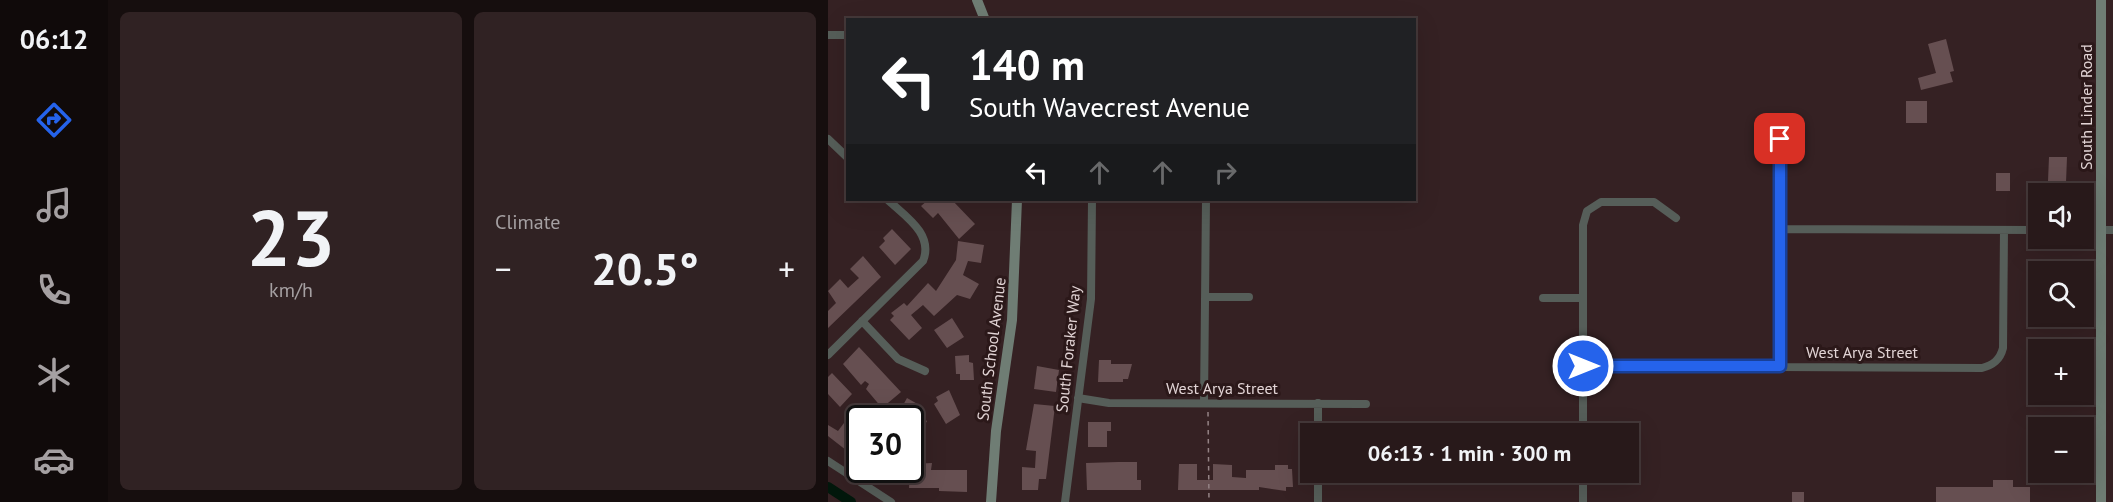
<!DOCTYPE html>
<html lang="en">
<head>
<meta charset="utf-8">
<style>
	body { margin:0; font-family:"PT Sans",sans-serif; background:#302223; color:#f1f3f6; height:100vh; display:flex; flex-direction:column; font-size:22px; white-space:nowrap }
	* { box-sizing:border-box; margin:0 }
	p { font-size:20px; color:#a5a0a2 }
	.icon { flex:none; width:33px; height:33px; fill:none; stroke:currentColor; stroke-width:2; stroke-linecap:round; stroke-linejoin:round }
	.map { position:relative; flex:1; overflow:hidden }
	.side { display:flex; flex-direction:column; gap:12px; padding:12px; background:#160e0e; width:720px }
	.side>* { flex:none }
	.hud { position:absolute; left:18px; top:18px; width:570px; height:183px; border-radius:0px; box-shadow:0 6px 24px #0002,0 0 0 2px #443839; background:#202124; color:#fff; overflow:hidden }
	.buttons { position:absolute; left:1200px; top:183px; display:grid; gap:12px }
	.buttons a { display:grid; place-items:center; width:66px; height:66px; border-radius:0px; background:#28191a; box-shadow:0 6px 24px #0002,0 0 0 2px #443839; font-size:30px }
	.speed { position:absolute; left:18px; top:405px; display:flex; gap:12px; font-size:30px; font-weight:700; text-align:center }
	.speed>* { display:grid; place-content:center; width:78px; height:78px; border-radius:50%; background:#28191a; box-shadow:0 6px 24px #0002,0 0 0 2px #443839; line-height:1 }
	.speed .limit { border:3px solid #111; border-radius:9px; background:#fff; color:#111 }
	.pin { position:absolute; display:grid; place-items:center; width:51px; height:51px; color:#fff; margin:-26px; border-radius:12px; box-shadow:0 3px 9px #0006 }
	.me { position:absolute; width:66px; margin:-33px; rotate:90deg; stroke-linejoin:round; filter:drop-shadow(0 0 4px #0008) }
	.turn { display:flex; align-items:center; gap:21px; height:126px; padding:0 24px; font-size:27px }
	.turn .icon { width:78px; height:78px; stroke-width:2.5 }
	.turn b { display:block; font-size:42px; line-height:51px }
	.lanes { display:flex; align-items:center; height:57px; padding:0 24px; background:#0003; justify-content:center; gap:30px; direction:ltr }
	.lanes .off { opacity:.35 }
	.big { font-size:45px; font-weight:700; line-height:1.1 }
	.side .card { flex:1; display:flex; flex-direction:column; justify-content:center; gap:9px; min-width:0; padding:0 21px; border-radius:9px; background:#302223 }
	.side .dial { align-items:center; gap:0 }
	.dial b { font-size:78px; line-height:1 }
	.heat { display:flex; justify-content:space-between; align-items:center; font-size:33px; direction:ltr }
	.side .tiles { flex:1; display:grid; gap:12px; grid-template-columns:repeat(2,1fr) }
	.trip { position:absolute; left:472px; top:423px; width:339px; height:60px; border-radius:0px; background:#28191a; box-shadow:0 6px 24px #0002,0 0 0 2px #443839; font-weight:700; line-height:60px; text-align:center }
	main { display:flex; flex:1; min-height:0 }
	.dock { display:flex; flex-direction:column; width:108px; justify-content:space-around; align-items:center; background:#100a0a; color:#a5a0a2 }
	.dock .icon { width:42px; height:42px }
	.dock .on { color:#2563eb }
	.dock b { font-size:27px; color:#f1f3f6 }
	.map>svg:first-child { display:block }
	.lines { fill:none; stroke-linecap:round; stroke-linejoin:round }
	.canal { stroke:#02180c; stroke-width:10 }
	.building { fill:#664f51 }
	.path { stroke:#948385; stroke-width:1.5; stroke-dasharray:4.5 4.5; stroke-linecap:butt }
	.street { stroke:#565e59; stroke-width:8 }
	.secondary { stroke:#6f7d74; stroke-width:10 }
	.route-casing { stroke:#184099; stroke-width:15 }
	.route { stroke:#2563eb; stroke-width:10 }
	.labels { text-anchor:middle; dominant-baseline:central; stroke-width:6; stroke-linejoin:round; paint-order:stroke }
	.street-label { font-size:16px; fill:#e2d4d5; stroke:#2b1819 }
</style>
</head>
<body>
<main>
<nav class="dock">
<b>06:12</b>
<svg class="icon on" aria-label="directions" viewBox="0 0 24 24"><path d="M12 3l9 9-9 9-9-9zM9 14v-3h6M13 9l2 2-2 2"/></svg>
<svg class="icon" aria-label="music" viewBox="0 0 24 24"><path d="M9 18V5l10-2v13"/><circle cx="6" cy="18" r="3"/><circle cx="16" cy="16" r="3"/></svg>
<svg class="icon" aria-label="phone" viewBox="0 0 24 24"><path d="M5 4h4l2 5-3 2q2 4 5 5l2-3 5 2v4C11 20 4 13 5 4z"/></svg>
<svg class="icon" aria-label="climate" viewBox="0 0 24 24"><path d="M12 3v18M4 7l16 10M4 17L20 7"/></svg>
<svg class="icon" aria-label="car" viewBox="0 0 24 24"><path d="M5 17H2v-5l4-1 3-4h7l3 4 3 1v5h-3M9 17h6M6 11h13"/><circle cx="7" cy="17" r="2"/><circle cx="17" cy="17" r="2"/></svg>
</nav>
<section class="side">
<div class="tiles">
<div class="card dial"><b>23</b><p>km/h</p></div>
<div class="card"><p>Climate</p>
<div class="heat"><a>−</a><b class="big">20.5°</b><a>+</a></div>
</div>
</div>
</section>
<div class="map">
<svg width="1285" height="502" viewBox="0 0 1285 502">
	<rect width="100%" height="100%" fill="#352123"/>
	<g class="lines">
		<path class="canal" d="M0,487L23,502"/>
	</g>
	<path class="building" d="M1118,39L1126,71L1122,72L1125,82L1093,90L1090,78L1108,73L1100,44Z
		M1078,101H1099V123H1078Z
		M1221,157H1239L1238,183H1232V192L1215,191V181H1220Z
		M1168,173H1182V191H1168Z
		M100,200H124L147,224L131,239L110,213L105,218L93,206Z
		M64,229L83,249L67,265L51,247L57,241L55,238Z
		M130,241L156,245L153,263L140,261L135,275L151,284L142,299L129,295L106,316L95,305L83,315L94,328L81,340L62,320L66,316L63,313L76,303L79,306L100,283L108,291L128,260Z
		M35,256L53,277L0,328V311L8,303L0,291L12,279L20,288L31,278L22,269Z
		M124,318L136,337L119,348L106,330Z
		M31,347L73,392L54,408L38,389L41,384L37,381L33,385L15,364Z
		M141,355V362L145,363L146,380H132V374H128L127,356Z
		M271,360H283V364H304L300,379H295V382H270Z
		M209,366L231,370L228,392L206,389Z
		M4,373L24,394L12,407L0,394V377Z
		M121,390L132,415L118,424L106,404L110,401L108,397Z
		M79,398L93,406L88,414L99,421L91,436L82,431V418H72L78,409L74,407Z
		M206,404L227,406L218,479H211L210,490H194V467L207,468L208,451L198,450Z
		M260,422H283V431H279V447H260Z
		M16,423L32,435V461L0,436V425L10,431Z
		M290,462H309V480H313V490H259L258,463Z
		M104,463L103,470H139V492L111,491V488H81L82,464Z
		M351,464H369V480H385V464L404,465V477L418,478V470H447V465H460V469H464L465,487H458V491L431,487V490H350Z
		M48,470H77L68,484Z
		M1165,480H1185V487H1202V502H1108V487H1165Z
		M964,492H976V502H964Z"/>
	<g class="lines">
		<path class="path" d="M380,412L381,502"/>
		<path class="street" d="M0,35H20
			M0,139L20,158
			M952,139V366
			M953,229L1210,230
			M1256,230H1285
			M377,297H421
			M715,298H755
			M34,321L70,359L97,371
			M0,355L95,261C106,234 77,216 60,200
			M755,366L1154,368C1165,365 1172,360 1175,348L1176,230
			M250,398L281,403L538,404
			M376,403L378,200
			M490,434V403
			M755,434V225L759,211L773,202H826L848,218
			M0,461L63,502
			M755,472V502
			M237,502L263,299L264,200
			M490,502V472"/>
		<path class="secondary" d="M149,0L157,20
			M1273,0V502
			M163,502L168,431L184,320L189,200"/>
	</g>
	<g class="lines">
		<g class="route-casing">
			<path id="route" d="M755,366H952V139"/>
		</g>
		<use href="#route" class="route"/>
	</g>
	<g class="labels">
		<g class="street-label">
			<text transform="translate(1258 107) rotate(-90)">South Linder Road</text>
			<text transform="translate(163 349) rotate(-83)">South School Avenue</text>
			<text transform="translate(240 349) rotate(-84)">South Foraker Way</text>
			<text x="1034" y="352">West Arya Street</text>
			<text x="394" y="388">West Arya Street</text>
		</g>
	</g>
</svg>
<div class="buttons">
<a><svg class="icon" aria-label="sound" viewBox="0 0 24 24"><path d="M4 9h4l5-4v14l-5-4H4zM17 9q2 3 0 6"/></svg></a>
<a><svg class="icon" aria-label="search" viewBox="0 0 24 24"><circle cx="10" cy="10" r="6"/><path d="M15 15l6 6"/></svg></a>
<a>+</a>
<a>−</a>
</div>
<div class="speed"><div class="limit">30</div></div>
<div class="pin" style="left:952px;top:139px;background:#d93025"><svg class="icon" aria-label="arrive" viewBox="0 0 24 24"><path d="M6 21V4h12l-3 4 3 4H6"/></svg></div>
<svg class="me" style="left:755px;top:366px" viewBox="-20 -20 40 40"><circle r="17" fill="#2563eb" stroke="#fff" stroke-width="3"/><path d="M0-11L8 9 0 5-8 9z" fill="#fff"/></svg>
<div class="trip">06:13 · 1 min · 300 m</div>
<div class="hud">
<div class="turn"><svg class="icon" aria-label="left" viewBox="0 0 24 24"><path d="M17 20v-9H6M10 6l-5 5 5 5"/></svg><div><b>140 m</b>South Wavecrest Avenue</div></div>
<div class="lanes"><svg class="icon" aria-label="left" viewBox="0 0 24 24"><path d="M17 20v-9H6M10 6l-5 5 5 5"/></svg><svg class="icon off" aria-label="ahead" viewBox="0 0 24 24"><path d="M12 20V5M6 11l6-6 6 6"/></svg><svg class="icon off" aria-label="ahead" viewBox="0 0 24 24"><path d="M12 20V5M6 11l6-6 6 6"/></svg><svg class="icon off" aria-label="right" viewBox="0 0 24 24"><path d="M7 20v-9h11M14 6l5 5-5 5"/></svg></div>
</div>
</div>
</main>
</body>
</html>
